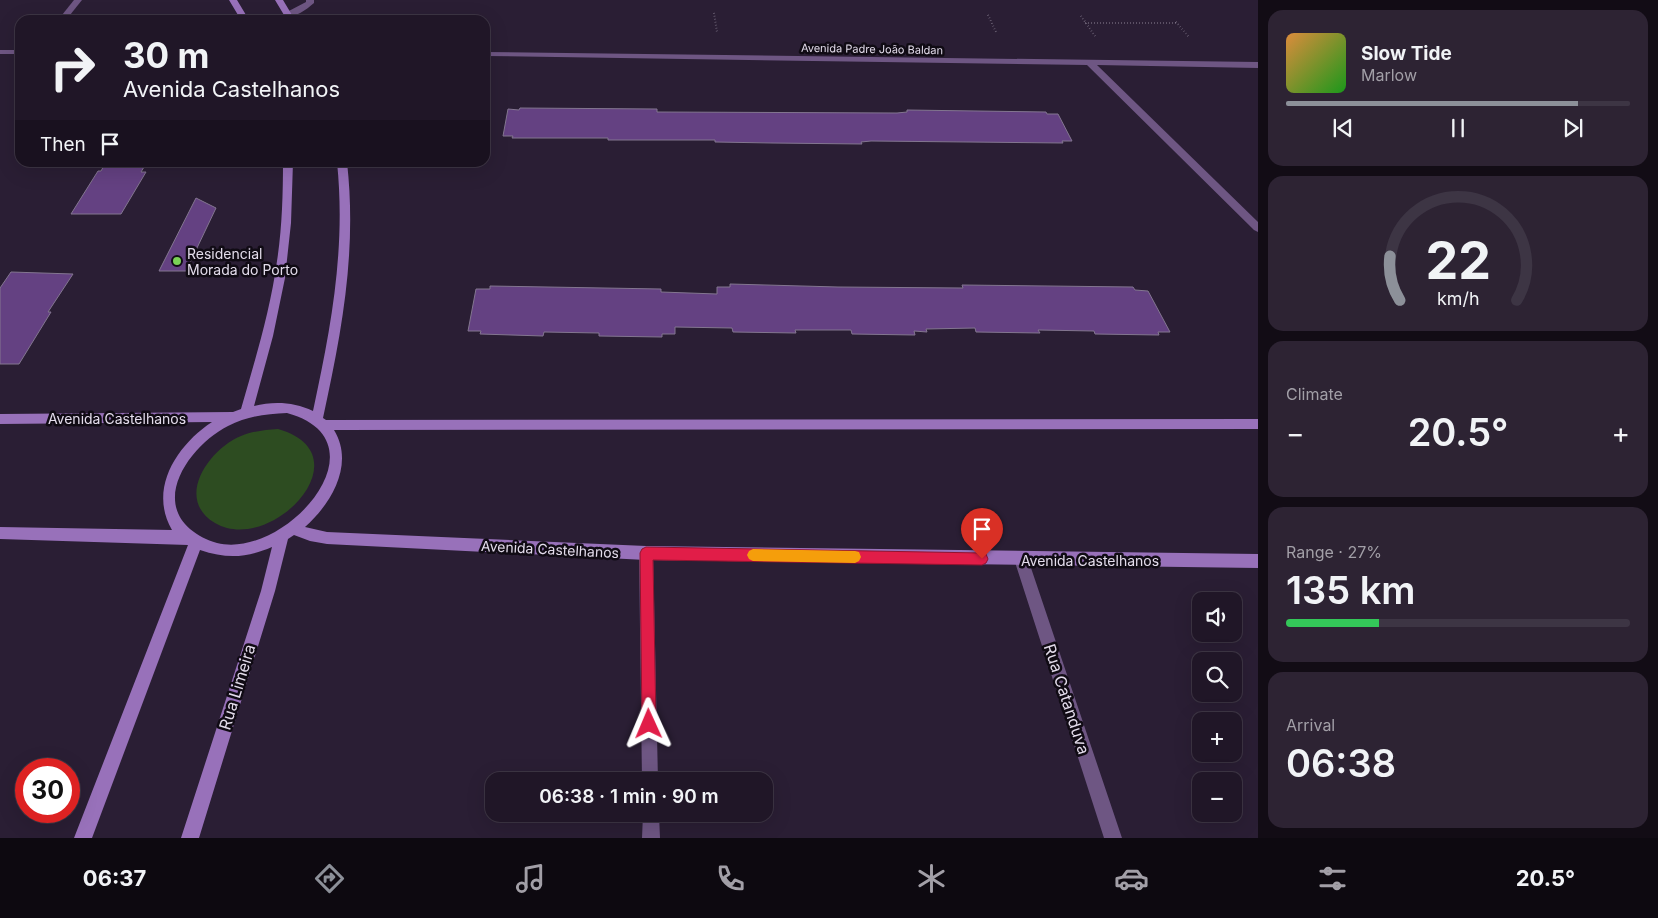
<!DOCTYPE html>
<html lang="en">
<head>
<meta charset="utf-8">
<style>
	body { margin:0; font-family:Inter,sans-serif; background:#2d2333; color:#f1f3f6; height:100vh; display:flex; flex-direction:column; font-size:19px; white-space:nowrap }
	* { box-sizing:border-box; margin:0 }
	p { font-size:16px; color:#a29fa7 }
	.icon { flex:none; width:28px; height:28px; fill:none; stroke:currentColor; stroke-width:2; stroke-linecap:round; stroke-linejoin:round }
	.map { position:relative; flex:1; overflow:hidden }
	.details { display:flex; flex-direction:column; gap:10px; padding:10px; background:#120c15; width:400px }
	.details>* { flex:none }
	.guide { position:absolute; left:15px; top:15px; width:475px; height:152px; border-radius:15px; box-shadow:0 5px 20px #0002,0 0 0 1px #3d3544; background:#201627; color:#f1f3f6; overflow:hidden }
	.buttons { position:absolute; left:1192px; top:592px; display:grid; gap:10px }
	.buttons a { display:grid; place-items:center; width:50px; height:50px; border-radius:10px; background:#201627; box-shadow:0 5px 20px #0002,0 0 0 1px #3d3544; font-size:25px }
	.speed { position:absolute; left:15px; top:758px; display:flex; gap:10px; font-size:25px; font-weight:700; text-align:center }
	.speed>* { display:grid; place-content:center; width:65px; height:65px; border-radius:50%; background:#201627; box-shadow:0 5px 20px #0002,0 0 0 1px #3d3544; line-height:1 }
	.speed .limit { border:8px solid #d22; background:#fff; color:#111 }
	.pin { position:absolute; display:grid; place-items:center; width:42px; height:42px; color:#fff; margin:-51px -21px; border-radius:50% 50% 50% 0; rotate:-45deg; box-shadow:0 0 5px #0007 }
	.pin .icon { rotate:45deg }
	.me { position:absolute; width:55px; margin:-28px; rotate:359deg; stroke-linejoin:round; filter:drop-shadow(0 0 4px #0008) }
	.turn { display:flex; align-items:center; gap:18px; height:105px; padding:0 25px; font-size:22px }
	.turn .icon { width:65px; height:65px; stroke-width:2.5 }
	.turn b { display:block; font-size:35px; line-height:42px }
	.then { display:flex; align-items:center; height:48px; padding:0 25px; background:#0003; gap:10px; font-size:19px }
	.big { font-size:38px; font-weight:600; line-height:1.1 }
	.details .widget { flex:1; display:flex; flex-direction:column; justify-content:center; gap:8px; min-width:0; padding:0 18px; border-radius:15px; background:#2d2333 }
	.details .dial { align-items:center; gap:0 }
	.dial svg { height:130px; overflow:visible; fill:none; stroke:#3d3544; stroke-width:7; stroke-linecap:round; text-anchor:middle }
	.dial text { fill:#f1f3f6; stroke:none }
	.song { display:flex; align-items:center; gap:15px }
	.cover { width:60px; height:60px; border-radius:8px; background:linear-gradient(135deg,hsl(30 70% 55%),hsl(120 70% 35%)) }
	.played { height:5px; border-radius:2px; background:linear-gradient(90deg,#8c9099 85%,#3d3544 85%) }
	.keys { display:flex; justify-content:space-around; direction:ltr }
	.heat { display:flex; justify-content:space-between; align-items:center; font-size:28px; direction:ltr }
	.charge { height:8px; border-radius:4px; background:linear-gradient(90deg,#34c759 27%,#3d3544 0) }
	.trip { position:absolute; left:485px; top:772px; width:288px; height:50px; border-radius:15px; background:#201627; box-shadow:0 5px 20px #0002,0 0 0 1px #3d3544; font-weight:600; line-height:50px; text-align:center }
	.tab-bar { display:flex; height:80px; justify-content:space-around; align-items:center; background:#0d0910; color:#a29fa7 }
	.tab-bar .icon { width:35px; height:35px }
	.tab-bar .on { color:#8c9099 }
	.tab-bar b { font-size:22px; color:#f1f3f6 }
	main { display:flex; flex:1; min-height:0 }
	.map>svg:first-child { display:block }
	.green { fill:#2d4c21 }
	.building { fill:#644182; stroke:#837690 }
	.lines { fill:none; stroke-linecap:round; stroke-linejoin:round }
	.path { stroke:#8b8294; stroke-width:2; stroke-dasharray:0.5 2.5; stroke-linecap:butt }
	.lane { fill:#6e5683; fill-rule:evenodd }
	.street { fill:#6e5683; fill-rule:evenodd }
	.secondary { fill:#9871ba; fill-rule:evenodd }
	.route { fill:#e11d48; stroke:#92132f }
	.slow { fill:#f59e0b }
	.poi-dot { fill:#7ad156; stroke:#100b14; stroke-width:2 }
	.labels { text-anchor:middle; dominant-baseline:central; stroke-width:5; stroke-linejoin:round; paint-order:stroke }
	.far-street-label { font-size:11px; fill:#e3dceb; stroke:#100b14 }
	.poi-label { font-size:14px; fill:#e3dceb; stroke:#100b14; text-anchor:start }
	.street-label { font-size:14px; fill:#e3dceb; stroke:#100b14 }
	.near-street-label { font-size:16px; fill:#e3dceb; stroke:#100b14 }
</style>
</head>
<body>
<main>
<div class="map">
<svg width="1258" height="838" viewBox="0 0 1258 838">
	<rect width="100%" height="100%" fill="#2a1e34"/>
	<path class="green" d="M278,429C367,454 271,556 215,523C174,499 209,449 241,436C253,431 265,430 278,429Z"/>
	<path class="building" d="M520,108L657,109V112L897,113L907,112V110L1046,112L1047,114H1058L1072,141H1062L1063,143L871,141L861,142L862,144L772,143L715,142V140H608V138H512L513,136H503L508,109L519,110Z
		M106,162H147L141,172H146L121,214H71L98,171H101Z
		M196,198L216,208L186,271H159Z
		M11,272L73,274L48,312H51L19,364H0V288Z
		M730,284L838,287L963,288L962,285L1133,287L1135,290L1148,291L1170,332H1158L1159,335L1095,334L1094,331L1038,330L1040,333L976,332L975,328L926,329L927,332L914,331L915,335L852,334L851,330H795L796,333L733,332L732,328L675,327V334H662V337L599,336V333L544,332L543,336L480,334L481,331H468L476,289H490V286L661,289V292L717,294V287H730Z"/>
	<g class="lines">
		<path class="path" d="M714,13L717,32
			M988,15L997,34
			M1081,16L1095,36
			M1176,22L1189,37
			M1085,23H1177"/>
		<path class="lane" d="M74,0H82L66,20H58Z"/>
		<path class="street" d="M306,0H314V3C306,10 296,17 285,17V13L306,2Z
			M0,50H20V54H0Z
			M485,52L1258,62V68L1097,65L1258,222V232L1254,230L1087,65L485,56Z
			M646,546L651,548L653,553L658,781H642L639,553L641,548Z
			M1021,552L1026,554L1028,559L1122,838H1104L1014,559L1016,554Z
			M643,814H659L660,838H642Z"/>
		<path class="secondary" d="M229,0H237L249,20H241Z
			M275,0H283L295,20H287Z
			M283,162H293L291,223L285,278L273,336L254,406C274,401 294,402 313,411C331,327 346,249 337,162H347C357,251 342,331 323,418L326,420L1258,419V429L334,430C355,464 331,504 305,527L327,532L646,546L1258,554V568L646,560L327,544L310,541L294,535L288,539L275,591L199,838H181L261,591L272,547C246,558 227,559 200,550L92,838H74L188,545L0,539V527L172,530C148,489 177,445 212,422L0,424V414L233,412L241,409C255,360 270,312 277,261C282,229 283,195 283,162ZM287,413C389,441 286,560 217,543C206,540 199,536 190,529C152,496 194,443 228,426C247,416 266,414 287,413Z"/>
	</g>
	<path class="route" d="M646,547L982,553L986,554L988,559L986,563L982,565L653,560L656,724L654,729L649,732L644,729L642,724L640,553L642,549Z"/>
	<path class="slow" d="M753,549L855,551L859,552L861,557L859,561L855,563L753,561L749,559L747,555L749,551Z"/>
	<circle class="poi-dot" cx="177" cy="261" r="5"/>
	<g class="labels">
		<g class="far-street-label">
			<text transform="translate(872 49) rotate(1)">Avenida Padre João Baldan</text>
		</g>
		<g class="poi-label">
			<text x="187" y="253">Residencial<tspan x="187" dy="16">Morada do Porto</tspan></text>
		</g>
		<g class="street-label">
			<text x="117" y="418">Avenida Castelhanos</text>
			<text transform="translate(550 549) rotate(3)">Avenida Castelhanos</text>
			<text x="1090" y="560">Avenida Castelhanos</text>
		</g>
		<g class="near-street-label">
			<text transform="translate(237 687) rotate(-73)">Rua Limeira</text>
			<text transform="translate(1067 699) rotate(72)">Rua Catanduva</text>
		</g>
	</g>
</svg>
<div class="buttons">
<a><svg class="icon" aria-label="sound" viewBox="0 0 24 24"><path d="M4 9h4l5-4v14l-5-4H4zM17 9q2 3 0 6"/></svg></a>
<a><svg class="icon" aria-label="search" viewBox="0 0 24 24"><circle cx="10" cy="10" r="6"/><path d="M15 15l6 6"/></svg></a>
<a>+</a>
<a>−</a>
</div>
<div class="speed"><div class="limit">30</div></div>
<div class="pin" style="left:982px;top:559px;background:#d93025"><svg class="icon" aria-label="arrive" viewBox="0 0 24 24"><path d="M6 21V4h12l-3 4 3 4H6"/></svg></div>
<svg class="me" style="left:649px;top:724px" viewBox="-20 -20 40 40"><path d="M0-17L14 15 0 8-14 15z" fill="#e11d48" stroke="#fff" stroke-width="4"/></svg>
<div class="trip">06:38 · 1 min · 90 m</div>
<div class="guide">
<div class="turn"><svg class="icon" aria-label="right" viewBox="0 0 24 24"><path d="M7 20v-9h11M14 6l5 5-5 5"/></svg><div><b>30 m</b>Avenida Castelhanos</div></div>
<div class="then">Then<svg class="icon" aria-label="arrive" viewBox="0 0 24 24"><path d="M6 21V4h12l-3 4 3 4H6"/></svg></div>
</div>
</div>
<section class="details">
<div class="widget">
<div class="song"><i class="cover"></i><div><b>Slow Tide</b><p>Marlow</p></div></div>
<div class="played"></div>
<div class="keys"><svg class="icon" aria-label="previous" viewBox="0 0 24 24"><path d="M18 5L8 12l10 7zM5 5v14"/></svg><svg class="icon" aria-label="pause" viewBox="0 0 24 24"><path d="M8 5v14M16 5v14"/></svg><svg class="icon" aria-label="next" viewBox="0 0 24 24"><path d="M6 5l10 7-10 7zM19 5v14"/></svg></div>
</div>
<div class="widget dial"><svg viewBox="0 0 100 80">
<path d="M14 69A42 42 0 1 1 86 69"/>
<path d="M14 69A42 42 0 0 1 8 42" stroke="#8c9099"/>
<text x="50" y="56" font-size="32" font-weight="700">22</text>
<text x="50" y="72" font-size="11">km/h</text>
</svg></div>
<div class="widget"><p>Climate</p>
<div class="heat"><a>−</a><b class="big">20.5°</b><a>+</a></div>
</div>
<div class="widget"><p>Range · 27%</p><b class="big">135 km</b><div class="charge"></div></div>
<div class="widget"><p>Arrival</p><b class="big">06:38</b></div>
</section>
</main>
<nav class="tab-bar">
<b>06:37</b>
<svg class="icon on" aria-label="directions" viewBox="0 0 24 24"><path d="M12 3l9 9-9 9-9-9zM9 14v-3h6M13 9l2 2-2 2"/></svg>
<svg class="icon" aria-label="music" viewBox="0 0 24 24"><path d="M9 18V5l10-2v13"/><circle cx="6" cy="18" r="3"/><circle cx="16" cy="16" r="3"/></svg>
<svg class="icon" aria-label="phone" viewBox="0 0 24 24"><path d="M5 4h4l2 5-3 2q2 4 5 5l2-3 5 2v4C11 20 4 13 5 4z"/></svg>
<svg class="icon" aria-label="climate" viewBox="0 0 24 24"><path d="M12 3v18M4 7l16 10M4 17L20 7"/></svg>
<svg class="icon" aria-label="car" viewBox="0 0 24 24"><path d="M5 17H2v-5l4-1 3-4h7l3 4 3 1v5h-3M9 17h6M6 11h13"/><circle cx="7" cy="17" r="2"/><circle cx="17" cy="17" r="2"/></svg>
<svg class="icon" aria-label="filters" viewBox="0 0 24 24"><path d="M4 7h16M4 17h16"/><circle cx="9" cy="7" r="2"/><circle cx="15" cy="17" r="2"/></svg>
<b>20.5°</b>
</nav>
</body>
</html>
